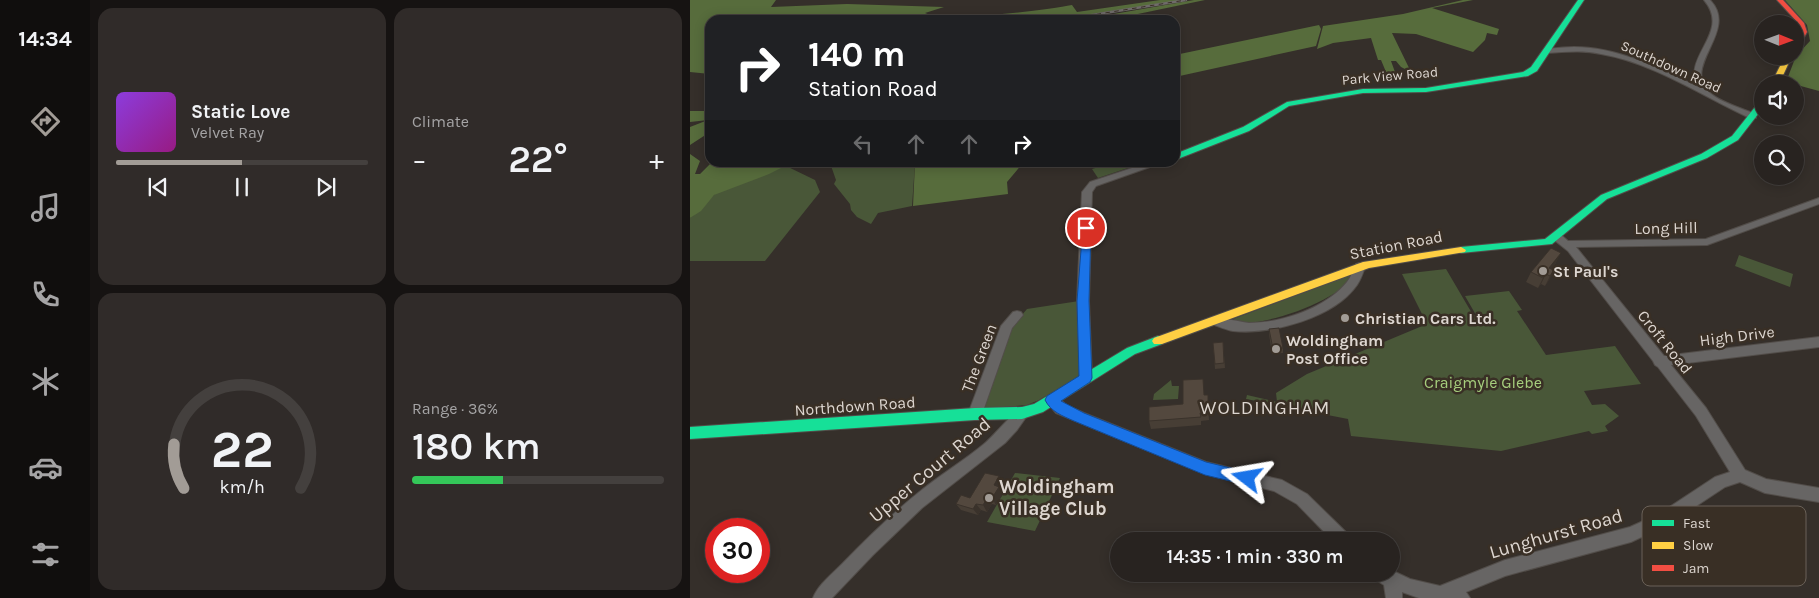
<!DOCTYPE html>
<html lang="en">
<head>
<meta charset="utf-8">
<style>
	body { margin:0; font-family:Karla,sans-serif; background:#302b29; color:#f1f3f6; height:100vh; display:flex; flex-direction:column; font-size:19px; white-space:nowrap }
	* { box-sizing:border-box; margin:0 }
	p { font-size:16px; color:#a5a4a5 }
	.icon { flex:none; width:28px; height:28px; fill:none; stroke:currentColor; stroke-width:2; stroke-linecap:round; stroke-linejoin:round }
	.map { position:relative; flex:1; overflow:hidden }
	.details { display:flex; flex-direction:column; gap:8px; padding:8px; background:#161312; width:600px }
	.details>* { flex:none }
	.guide { position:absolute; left:15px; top:15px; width:475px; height:152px; border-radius:15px; box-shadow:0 2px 12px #0003,0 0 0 1px #44403e; background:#202124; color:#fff; overflow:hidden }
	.needle { width:32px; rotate:91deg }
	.tools { position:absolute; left:1064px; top:15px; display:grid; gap:10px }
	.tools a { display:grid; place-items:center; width:50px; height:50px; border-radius:50%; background:#282320; box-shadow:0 2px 12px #0003,0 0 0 1px #44403e; font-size:25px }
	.speed { position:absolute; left:15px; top:518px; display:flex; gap:10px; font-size:25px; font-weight:700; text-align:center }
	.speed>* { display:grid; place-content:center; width:65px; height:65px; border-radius:50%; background:#282320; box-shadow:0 2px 12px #0003,0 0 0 1px #44403e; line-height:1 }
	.speed .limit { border:8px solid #d22; background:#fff; color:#111 }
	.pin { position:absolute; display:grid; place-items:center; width:42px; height:42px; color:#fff; margin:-21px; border:2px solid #fff; border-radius:50%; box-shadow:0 1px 5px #0007 }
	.me { position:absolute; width:55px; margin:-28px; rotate:284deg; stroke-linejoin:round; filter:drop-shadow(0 0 4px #0008) }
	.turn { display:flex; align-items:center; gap:18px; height:105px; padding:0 20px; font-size:22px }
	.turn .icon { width:65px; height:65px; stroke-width:2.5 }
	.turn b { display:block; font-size:35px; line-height:42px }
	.lanes { display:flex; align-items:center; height:48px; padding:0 20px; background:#0003; justify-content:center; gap:25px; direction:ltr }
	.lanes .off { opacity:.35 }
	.big { font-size:38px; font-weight:600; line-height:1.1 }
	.details .widget { flex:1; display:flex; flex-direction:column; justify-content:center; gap:8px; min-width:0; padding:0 18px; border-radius:15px; background:#302b29 }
	.details .dial { align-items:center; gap:0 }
	.dial svg { height:130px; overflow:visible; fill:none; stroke:#44403e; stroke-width:7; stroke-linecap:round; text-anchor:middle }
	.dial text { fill:#f1f3f6; stroke:none }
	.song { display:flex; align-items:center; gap:15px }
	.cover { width:60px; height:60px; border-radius:8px; background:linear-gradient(135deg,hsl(270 70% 55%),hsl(310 70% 35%)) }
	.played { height:5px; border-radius:2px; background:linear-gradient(90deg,#a29c96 50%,#44403e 50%) }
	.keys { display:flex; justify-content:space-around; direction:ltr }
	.heat { display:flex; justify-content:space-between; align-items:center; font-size:28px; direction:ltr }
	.charge { height:8px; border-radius:4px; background:linear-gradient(90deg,#34c759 36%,#44403e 0) }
	.details .tiles { flex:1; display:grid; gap:8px; grid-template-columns:repeat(2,1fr) }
	.trip { position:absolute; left:420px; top:532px; width:290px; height:50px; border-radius:25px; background:#282320; box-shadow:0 2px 12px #0003,0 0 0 1px #44403e; font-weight:600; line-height:50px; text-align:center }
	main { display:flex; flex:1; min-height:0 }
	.dock { display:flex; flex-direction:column; width:90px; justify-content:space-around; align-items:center; background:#100e0d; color:#a5a4a5 }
	.dock .icon { width:35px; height:35px }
	.dock .selected { color:#a29c96 }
	.dock b { font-size:22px; color:#f1f3f6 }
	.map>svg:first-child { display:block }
	.green { fill:#495738 }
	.forest { fill:#576c3c }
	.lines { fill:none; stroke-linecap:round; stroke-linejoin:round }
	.street-casing { stroke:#524d49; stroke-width:2 }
	.fast-casing { stroke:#524d49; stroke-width:2 }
	.slow-casing { stroke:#524d49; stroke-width:2 }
	.jam-casing { stroke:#524d49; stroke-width:2 }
	.street { fill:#676564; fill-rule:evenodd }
	.fast { fill:#16e098; fill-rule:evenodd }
	.slow { fill:#ffcf43; fill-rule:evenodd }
	.jam { fill:#f24e42; fill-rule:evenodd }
	.rail-casing { stroke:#6f6b6a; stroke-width:2.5 }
	.rail { stroke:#392f25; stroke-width:1; stroke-dasharray:4.5; stroke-linecap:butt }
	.wall { fill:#473e35 }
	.shaded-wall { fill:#3a322b }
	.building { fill:#53483e; stroke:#3a322b }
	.route { fill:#1a73e8; stroke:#114b97 }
	.poi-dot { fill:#a29c96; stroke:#392f25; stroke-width:2 }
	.labels { text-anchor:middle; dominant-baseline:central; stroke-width:5; stroke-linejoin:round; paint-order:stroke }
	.far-street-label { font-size:14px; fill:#ddd6d0; stroke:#392f25 }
	.street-label { font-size:16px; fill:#ddd6d0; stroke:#392f25 }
	.poi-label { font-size:16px; font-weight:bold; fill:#ddd6d0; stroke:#392f25; text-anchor:start }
	.park-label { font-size:16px; fill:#a6ce7d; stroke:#392f25 }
	.quarter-label { font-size:19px; letter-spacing:1px; fill:#ddd6d0; stroke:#392f25 }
	.near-street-label { font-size:19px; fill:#ddd6d0; stroke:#392f25 }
	.near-poi-label { font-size:19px; font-weight:bold; fill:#ddd6d0; stroke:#392f25; text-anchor:start }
	.key { fill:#392f25; stroke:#6a6158; stroke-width:1 }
	.key-label { font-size:14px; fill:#ddd6d0 }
</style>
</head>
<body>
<main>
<nav class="dock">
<b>14:34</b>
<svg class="icon selected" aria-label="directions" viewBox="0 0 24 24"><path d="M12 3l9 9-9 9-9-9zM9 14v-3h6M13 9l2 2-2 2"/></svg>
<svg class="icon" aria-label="music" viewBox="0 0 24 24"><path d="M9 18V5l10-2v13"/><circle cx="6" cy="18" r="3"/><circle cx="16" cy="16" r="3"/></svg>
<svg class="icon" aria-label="phone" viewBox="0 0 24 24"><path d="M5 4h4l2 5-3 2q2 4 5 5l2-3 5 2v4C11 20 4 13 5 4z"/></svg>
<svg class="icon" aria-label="climate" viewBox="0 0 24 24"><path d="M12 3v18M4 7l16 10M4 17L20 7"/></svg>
<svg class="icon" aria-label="car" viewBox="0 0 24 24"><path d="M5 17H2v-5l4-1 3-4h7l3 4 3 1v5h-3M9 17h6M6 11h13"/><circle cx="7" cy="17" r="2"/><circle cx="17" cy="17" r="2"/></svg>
<svg class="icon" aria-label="filters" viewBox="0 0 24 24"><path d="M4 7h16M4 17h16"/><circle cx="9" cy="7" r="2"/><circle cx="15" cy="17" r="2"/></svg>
</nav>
<section class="details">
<div class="tiles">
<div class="widget">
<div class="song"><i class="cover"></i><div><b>Static Love</b><p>Velvet Ray</p></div></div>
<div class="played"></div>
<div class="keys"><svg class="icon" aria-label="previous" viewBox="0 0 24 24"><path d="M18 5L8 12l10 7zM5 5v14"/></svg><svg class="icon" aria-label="pause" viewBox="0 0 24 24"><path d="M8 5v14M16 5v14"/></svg><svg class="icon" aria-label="next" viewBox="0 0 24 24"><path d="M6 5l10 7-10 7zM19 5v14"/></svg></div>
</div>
<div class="widget"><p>Climate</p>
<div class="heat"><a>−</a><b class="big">22°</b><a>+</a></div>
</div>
<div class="widget dial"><svg viewBox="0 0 100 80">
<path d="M14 69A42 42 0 1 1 86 69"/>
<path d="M14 69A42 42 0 0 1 8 42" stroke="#a29c96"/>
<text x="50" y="56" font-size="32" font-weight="700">22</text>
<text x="50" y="72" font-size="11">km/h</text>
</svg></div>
<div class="widget"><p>Range · 36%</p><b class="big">180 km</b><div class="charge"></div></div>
</div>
</section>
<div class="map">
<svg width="1129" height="598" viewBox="0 0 1129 598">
	<rect width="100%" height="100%" fill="#352f2a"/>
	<path class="green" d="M140,163H225L222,206L188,213L181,224L167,217L161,210L160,204L144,184L146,180Z
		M422,163H437L441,167L408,178L402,169Z
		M94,165L125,180L130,192L75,261H0V218C11,211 18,198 25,194C47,182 72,179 94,165Z
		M1049,255L1103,274L1100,287L1045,266Z
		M756,269L783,315H786L775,296L819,291L832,310L827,311L856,355L925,346L951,384L894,391L902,405L915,404L929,416L915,426L918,431L902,434L899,431L811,451L661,436L658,419L556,399L557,395L587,402L586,393L617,374L737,324L712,274Z
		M661,275C660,297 560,334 543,319Z
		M389,301L390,376L349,400L337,405L292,409L320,329L337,309Z
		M481,380L482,386H489L488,399L463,400L464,394Z
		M325,473L370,478L345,531L297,522Z"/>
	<path class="forest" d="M0,0H86L81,7L157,4L254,7L235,13C258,23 355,10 382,5L387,12L470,0H492L364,20H20V74L0,72Z
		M504,0H515L419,20H389Z
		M773,0H783L742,8L809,29L807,35L797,33L795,40L783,52L726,34L702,33L721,72L711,67L706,61H701L705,72H696L691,60H688L681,38L643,43L627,49L633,26L713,14Z
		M1095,0H1129V91L1096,82L1106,56L1120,41L1117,25Z
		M629,25L631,29L626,46L485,77V55Z
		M0,111H20V132L0,145V127L18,120L0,122Z
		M0,154L10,161L5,174H10L21,163H101L79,174L24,195L11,211L0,218Z
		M225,163V162L333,163L317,182L318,194L223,206Z"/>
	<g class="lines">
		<g class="street-casing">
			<path id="street" d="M1014,0H1020C1050,31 990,66 1020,93C1030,102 1053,109 1066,114V118H1060C1012,96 964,63 911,54C893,50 875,52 857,53L854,51L857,49C866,48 875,47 884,47C927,47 970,68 1008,87C991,56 1042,33 1014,0Z
				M460,162H474L406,186L402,192L399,301L402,378L400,382L396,383L392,382L390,378L387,301L392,192L400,182Z
				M1129,198V204L1017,245L886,247L974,356L1129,337V347L981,365L1016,408L1055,470L1076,479L1129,488V502L1075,493L1050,482L1035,487L979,524L941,542L815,576L776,592L780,598H729L712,592V598H696L694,585L686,580L684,574H701V570L720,579L750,586L815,560L940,527L969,514L1025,477L1040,472L1006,416L968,367L965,365L963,361L878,251L863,239L862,237L863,235H871L878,241L1016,239Z
				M670,263L675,267C673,273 671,279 667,285C644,318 581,335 543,331C536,330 528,326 521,324L519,321L521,318C526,316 550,322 559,323C592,323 636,308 657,282C661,277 663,270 666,264Z
				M327,311L331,312L333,315L322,328L292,414L290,418L285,420L280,418L278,414L311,326L323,312Z
				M362,395L367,396L376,405L394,413L516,462L592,480L617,494L660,536L662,541H643L607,504L584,491L515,474L366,413L355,400L357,396Z
				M332,407L337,409L339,413L327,430L315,443L232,508L183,555L142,598H123C128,585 142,574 152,564C178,537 204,512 233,489C253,473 275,460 294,444C303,437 326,409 332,407Z"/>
		</g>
		<g class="fast-casing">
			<path id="fast" d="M888,0H894L847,71L838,76L736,92L673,93L599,106L559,131L485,160V154L553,127L597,102L673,89L736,88L833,72L841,67Z
				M1069,102H1072V109L1048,140L1017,158L917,199L862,244L771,253L766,250L771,247L855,239L911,195L1011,154L1042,136Z
				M468,336L472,338L474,341L472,344L445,354L353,412L332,419L285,420L0,439V427L285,408L332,407L344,404L437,348Z"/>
		</g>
		<g class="slow-casing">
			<path id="slow" d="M1095,56H1102L1089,84H1081Z
				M771,247L776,250L775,252L679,268L472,344H464L462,341L464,338L673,262Z"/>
		</g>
		<g class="jam-casing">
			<path id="jam" d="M1087,0H1093L1114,23L1117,32L1107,50L1105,51V43L1111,32L1109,24Z"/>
		</g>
		<use href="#street" class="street"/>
		<use href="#fast" class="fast"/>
		<use href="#slow" class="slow"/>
		<use href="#jam" class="jam"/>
		<g class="rail-casing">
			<path id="rail" d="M371,20L496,0"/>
		</g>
		<use href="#rail" class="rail"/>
	</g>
	<path class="wall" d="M866,263L862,269L864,270L859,280L855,286L851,284L848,288L836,282L841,272Z
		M579,329L593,348V353L582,354L579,334Z
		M533,342L535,368L525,369L523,343Z
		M514,387V395L518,403L519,420L511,421V425L461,429L459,421L493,404Z
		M309,476L313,483L310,489L313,493L306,505L302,504L297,512L291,510L288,515L271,510L266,504L280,498Z"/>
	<path class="shaded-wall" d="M871,253L866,263L857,275L859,268Z
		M864,270L859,280L855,286L860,276Z
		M856,274L851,284L848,288L853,278Z
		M309,476L313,483L310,489L313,493L306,505L302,498L304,485Z
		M298,497L302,504L297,512L293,505Z
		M286,504L291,510L288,515L283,509Z"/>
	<path class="building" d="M861,248L871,253L859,268L864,270L860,276L856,274L853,278L841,272Z
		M589,328L593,348L583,349L579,329Z
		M533,342L534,363L525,364L523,343Z
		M513,379L514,395H518V413H510L511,417L459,421V407L493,404V380Z
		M295,473L309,476L304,485L309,487L302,498L298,497L293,505L286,504L283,509L266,504L271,495L280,498Z"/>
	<path class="route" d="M393,225H400L401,228L399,301L402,378L400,382L371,401L394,413L516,462L562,473L564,478L562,483L557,485L515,475L384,421C373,416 361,412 355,400L357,396L389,376L387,301Z"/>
	<g class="poi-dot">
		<circle cx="853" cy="271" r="5"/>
		<circle cx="655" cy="318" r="5"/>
		<circle cx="586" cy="349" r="5"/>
		<circle cx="299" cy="498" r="5"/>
	</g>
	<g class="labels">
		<g class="far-street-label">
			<text transform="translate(981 67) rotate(24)">Southdown Road</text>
			<text transform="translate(700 76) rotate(-5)">Park View Road</text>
		</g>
		<g class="street-label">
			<text transform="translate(976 228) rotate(-1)">Long Hill</text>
			<text transform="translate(706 245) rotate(-11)">Station Road</text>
			<text transform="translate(1047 336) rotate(-7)">High Drive</text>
			<text transform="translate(975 342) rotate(51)">Croft Road</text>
			<text transform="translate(289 358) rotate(-69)">The Green</text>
			<text transform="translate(165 406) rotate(-4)">Northdown Road</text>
		</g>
		<g class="poi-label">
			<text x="863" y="271">St Paul's</text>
			<text x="665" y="318">Christian Cars Ltd.</text>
			<text x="596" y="340">Woldingham<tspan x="596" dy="18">Post Office</tspan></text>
		</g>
		<g class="park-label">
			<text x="793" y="382">Craigmyle Glebe</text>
		</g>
		<g class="quarter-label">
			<text x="575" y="408">WOLDINGHAM</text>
		</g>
		<g class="near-street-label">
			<text transform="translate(240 470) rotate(-40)">Upper Court Road</text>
			<text transform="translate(866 534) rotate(-16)">Lunghurst Road</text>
		</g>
		<g class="near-poi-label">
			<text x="309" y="487">Woldingham<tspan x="309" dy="22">Village Club</tspan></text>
		</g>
	</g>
	<rect x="952" y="506" width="164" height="80" rx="8" class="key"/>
	<rect x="962" y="520" width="22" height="6" fill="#16e098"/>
	<rect x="962" y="542" width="22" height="7" fill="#ffcf43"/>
	<rect x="962" y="565" width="22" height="6" fill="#f24e42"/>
	<g class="key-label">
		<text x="993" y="528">Fast</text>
		<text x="993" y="550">Slow</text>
		<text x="993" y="573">Jam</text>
	</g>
</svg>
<div class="tools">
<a><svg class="needle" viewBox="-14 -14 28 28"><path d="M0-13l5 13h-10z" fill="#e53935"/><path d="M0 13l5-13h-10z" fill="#a5a4a5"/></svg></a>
<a><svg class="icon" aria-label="sound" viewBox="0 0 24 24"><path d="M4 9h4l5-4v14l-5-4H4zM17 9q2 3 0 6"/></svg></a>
<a><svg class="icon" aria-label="search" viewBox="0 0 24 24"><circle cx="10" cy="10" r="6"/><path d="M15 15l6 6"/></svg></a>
</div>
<div class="speed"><div class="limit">30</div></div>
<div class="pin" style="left:396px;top:228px;background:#d93025"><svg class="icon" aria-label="arrive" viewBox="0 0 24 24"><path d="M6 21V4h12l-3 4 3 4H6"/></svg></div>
<svg class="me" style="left:557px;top:478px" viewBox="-20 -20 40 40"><path d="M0-17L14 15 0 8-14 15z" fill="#1a73e8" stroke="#fff" stroke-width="4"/></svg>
<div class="trip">14:35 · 1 min · 330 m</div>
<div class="guide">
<div class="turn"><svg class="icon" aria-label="right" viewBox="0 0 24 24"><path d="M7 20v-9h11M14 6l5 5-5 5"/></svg><div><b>140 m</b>Station Road</div></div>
<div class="lanes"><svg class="icon off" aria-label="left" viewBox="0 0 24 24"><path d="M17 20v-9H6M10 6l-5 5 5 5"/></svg><svg class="icon off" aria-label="ahead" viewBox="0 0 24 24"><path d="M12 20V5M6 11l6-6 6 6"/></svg><svg class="icon off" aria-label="ahead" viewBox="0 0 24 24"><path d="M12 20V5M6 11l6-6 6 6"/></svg><svg class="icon" aria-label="right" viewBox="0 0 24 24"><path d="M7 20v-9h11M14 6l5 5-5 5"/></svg></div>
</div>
</div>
</main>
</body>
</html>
